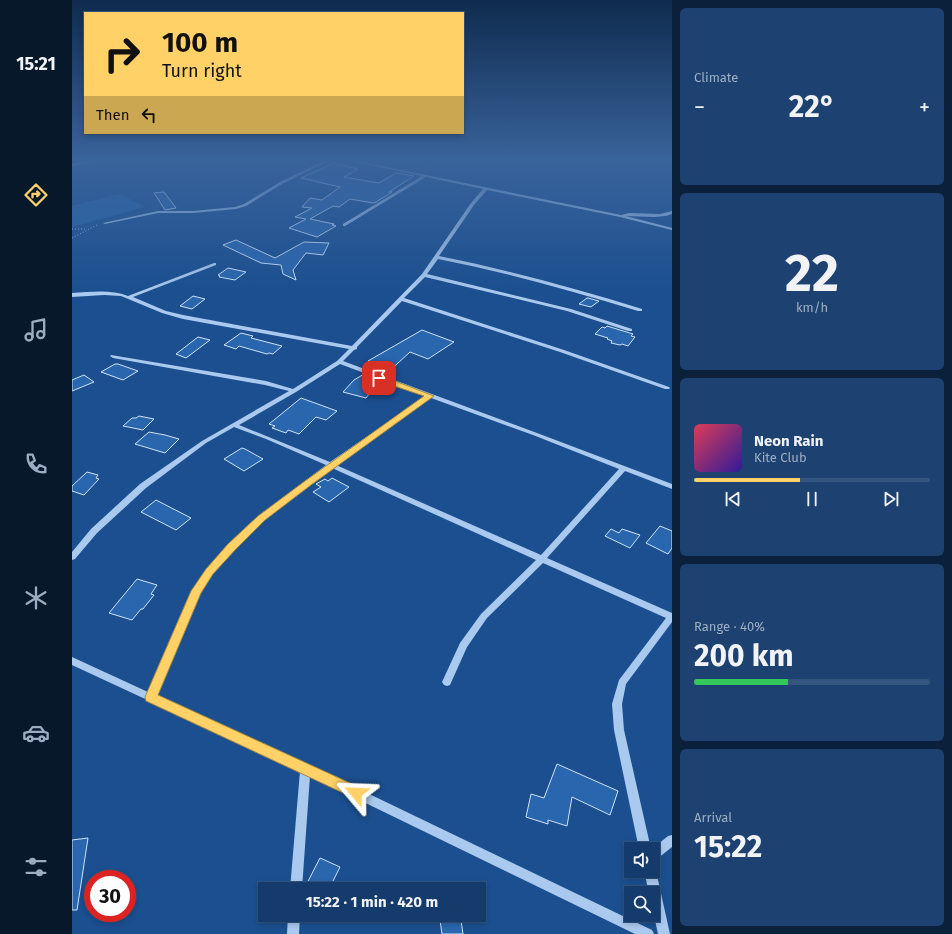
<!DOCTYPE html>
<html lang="en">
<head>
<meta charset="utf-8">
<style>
	body { margin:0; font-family:"Fira Sans",sans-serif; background:#1d4271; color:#f1f3f6; height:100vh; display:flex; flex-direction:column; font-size:15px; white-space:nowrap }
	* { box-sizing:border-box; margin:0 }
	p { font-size:13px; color:#9dadc1 }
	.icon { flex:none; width:22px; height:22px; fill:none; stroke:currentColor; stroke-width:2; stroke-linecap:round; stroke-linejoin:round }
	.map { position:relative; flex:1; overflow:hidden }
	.details { display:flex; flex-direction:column; gap:8px; padding:8px; background:#0b203b; width:280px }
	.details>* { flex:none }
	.guide { position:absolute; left:12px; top:12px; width:380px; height:122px; border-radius:0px; box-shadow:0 2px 6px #0003,0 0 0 1px #33557e; background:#ffd166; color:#111; overflow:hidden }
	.fabs { position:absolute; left:552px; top:842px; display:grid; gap:8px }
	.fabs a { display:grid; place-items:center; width:36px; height:36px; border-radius:0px; background:#143b6b; box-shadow:0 2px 6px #0003,0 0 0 1px #33557e; font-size:20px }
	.speed { position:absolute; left:12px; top:870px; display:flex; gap:8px; font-size:20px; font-weight:700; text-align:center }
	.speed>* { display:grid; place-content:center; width:52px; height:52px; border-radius:50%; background:#143b6b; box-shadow:0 2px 6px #0003,0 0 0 1px #33557e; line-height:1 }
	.speed .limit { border:6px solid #d22; background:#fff; color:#111 }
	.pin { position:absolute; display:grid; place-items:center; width:34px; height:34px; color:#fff; margin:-17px; border-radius:8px; box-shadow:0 2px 6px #0006 }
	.me { position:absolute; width:44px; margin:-22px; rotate:296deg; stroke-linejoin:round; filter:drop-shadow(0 0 3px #0008) }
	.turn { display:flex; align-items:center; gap:14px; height:84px; padding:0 12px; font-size:18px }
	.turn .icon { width:52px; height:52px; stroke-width:2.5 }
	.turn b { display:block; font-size:28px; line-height:34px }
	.then { display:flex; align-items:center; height:38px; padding:0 12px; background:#0003; gap:8px; font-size:15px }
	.big { font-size:30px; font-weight:700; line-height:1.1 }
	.details .card { flex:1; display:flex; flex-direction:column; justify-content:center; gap:6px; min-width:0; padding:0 14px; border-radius:6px; background:#1d4271 }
	.details .dial { align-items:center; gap:0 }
	.dial b { font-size:52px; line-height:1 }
	.song { display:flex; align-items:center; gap:12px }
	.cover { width:48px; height:48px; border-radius:6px; background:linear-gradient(135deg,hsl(350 70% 55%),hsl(250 70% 35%)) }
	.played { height:4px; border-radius:2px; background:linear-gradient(90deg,#ffd166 45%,#33557e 45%) }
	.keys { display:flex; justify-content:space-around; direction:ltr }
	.heat { display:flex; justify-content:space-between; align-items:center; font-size:22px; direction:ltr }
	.charge { height:6px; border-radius:3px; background:linear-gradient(90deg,#34c759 40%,#33557e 0) }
	.trip { position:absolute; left:186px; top:882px; width:228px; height:40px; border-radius:0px; background:#143b6b; box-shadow:0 2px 6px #0003,0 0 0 1px #33557e; font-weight:700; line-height:40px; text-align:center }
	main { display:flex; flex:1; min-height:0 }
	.tabs { display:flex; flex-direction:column; width:72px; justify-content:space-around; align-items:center; background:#08182b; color:#9dadc1 }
	.tabs .icon { width:28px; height:28px }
	.tabs .active { color:#ffd166 }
	.tabs b { font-size:18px; color:#f1f3f6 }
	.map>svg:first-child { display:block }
	.green { fill:#2461a8 }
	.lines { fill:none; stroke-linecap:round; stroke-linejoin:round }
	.stream { stroke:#9cc4f0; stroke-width:2 }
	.building { fill:#2a66ad; stroke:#cfe3fa }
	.path { stroke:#a9c9ee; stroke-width:1; stroke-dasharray:1 2; stroke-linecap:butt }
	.minor { fill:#a9c9ee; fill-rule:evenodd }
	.route { fill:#ffd166; stroke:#a68842 }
</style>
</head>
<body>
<main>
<nav class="tabs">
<b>15:21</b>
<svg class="icon active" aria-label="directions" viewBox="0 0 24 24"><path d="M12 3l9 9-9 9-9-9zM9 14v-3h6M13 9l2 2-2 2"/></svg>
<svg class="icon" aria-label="music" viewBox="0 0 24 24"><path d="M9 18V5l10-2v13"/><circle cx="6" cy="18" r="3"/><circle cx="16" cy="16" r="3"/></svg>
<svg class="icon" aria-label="phone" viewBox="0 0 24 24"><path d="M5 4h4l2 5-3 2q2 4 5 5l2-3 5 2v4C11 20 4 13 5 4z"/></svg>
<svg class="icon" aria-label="climate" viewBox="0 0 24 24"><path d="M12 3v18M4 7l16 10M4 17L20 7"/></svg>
<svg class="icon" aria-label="car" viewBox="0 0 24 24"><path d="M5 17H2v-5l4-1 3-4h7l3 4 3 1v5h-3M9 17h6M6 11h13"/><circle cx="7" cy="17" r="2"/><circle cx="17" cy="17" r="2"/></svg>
<svg class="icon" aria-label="filters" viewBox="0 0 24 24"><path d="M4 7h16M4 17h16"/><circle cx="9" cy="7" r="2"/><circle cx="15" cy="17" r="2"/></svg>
</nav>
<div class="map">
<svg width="600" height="934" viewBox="0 0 600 934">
	<rect width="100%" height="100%" fill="#1b4f8f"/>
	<path class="green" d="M47,194L73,207L0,227V206Z"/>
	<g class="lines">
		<path class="stream" d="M0,165L23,161"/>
	</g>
	<path class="building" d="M262,163L286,169L272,177L307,183L324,173L342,176L317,192H320L304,202L301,203L278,199L267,207L261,206L238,219L262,224L260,225L264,226L245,237L217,228L234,219L223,217L240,208L230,207L238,198L250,200L268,187L229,178Z
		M92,192L104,208L93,210L82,193Z
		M164,240L203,258L232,242L257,243L251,255L234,253L221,270L224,280L211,274L209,265L189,263L151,245Z
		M156,268L174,272L163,280L147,277L148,276L146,275Z
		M121,296L133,299L120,309L108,306Z
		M515,298H516L527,301L519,307L507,304Z
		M535,326L561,334L559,336L563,337L556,346L550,344L548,345L539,343L540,341L535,339L536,338L523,334L530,327L533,328Z
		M350,330L382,342L356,359L338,352L313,375L297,369L304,364L296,361Z
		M169,333L181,336L179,338L210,346L201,354L197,353L195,354L167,346L164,349L152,345Z
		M126,337L138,340L114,358L104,354Z
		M43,364H46L66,371L51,380L29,372Z
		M292,374L308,380L294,398L271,392L282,380Z
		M12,375L22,382L0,391V380Z
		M229,398L265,411L254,420L244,417L227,434L216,430L214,433L200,428L203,426L197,424Z
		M67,416L82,419L71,430L51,426L60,418H64Z
		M77,432L93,435L107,439L93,453L63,444Z
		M170,448L173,449L191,459L172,471L152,459Z
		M15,472L26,475L24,478L27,479L12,495L0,491V486Z
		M260,478L277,487L257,502L241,492L249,487L244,484L253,479L256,481Z
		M84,500L119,518L104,530L69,512Z
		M588,526L600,531V548L596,554L574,543Z
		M539,529L547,533L550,529L568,535L558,548L533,536Z
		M65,579L85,585L79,594L82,595L71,609H69L60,620L37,613Z
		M485,764L546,791L538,815L500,797L495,826L476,820V824L454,817L459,794L472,798Z
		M16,838L5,910H0V840Z
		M248,858L268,867L257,889H232Z
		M368,920H389L391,934H370Z"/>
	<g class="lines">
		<path class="path" d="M354,170L370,161
			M0,229H15
			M0,238L25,225"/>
		<path class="minor" d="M252,161H256L210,184L174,206L164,209L121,213H86L33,224L31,223L86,211H121L163,207L172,204L208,182Z
			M279,161H285L549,215L557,213L588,214L600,211V214L594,216L582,217L554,216L600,228V230L548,217L415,190L402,205L367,256C436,270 503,288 570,309V311H566C500,291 433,272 366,259L355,274L499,309L560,329V331H556L495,311L353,277L332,298L492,350L597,387L598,388L597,389H593L488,352L330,301L285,347V349L282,350L271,361L465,433L600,484V489L553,471L475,558L600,613V622L554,684L550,704L552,730L579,849H567L542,730L540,704L547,680L594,618L471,563L415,618L395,647L378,685L375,686L372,685L370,682L388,643L409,614L464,560L260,468L193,520L163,549L141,573L128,592L84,696L237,765L580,930L582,934H563L238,776L230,889H218L228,771L0,665V657L76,692L120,591L135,569L157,545L187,516L254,465L194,439L162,427L134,443L74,488L25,533L3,559L0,560V552L19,529L68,484L130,441L217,391L193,385L41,358L38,356L39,355L194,381L221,389L265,361L277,349L111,319L90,313L49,296L32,295L0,297V293C18,292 39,289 56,296L142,263H144V265L61,297L94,311L111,315L280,346L350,274L399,203L411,189L354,177L273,226H271V224L350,176ZM268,364L354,396L258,462L167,425L224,392ZM359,398L461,435L547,469L469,555L264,465Z
			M600,835V847L585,859L581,861V849H580L596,836Z
			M581,867L584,871L598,934H586L581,911V893H577L572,871H581Z
			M216,915H228L227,934H215Z"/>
	</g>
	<linearGradient id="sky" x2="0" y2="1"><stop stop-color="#0f2b4f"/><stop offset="0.55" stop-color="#39639b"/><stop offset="1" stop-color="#39639b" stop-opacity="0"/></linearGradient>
	<rect width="600" height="291" fill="url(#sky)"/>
	<path class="route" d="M304,376H310L362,396L239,485L193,520L164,549L141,574L129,593L86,695L289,788L291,793L289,797L284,799L74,701L73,697L119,591L134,569L156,544L186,516L233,481L352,396L304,380Z"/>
</svg>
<div class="fabs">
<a><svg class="icon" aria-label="sound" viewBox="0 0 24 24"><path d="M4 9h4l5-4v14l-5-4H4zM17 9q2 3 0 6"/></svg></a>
<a><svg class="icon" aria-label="search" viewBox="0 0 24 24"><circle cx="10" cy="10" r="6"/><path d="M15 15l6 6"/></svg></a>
</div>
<div class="speed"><div class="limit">30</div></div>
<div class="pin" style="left:307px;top:378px;background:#d93025"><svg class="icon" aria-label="arrive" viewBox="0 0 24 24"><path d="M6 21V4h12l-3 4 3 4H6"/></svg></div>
<svg class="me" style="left:284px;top:793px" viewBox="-20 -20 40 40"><path d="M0-17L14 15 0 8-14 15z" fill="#ffd166" stroke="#fff" stroke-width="4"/></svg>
<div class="trip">15:22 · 1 min · 420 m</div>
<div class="guide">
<div class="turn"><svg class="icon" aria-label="right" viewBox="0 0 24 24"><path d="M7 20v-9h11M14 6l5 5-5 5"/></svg><div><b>100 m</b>Turn right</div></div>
<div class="then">Then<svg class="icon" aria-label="left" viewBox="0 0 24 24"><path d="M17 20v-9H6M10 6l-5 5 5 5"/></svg></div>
</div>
</div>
<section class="details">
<div class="card"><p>Climate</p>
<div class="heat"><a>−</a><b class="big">22°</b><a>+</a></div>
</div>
<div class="card dial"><b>22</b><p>km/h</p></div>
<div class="card">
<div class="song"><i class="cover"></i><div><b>Neon Rain</b><p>Kite Club</p></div></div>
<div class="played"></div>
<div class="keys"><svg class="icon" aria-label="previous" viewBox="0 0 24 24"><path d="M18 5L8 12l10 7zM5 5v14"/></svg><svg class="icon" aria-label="pause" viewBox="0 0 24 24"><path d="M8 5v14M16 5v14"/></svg><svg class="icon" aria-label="next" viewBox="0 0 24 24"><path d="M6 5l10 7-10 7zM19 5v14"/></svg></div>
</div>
<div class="card"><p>Range · 40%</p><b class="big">200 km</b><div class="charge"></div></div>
<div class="card"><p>Arrival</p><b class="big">15:22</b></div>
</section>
</main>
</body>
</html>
